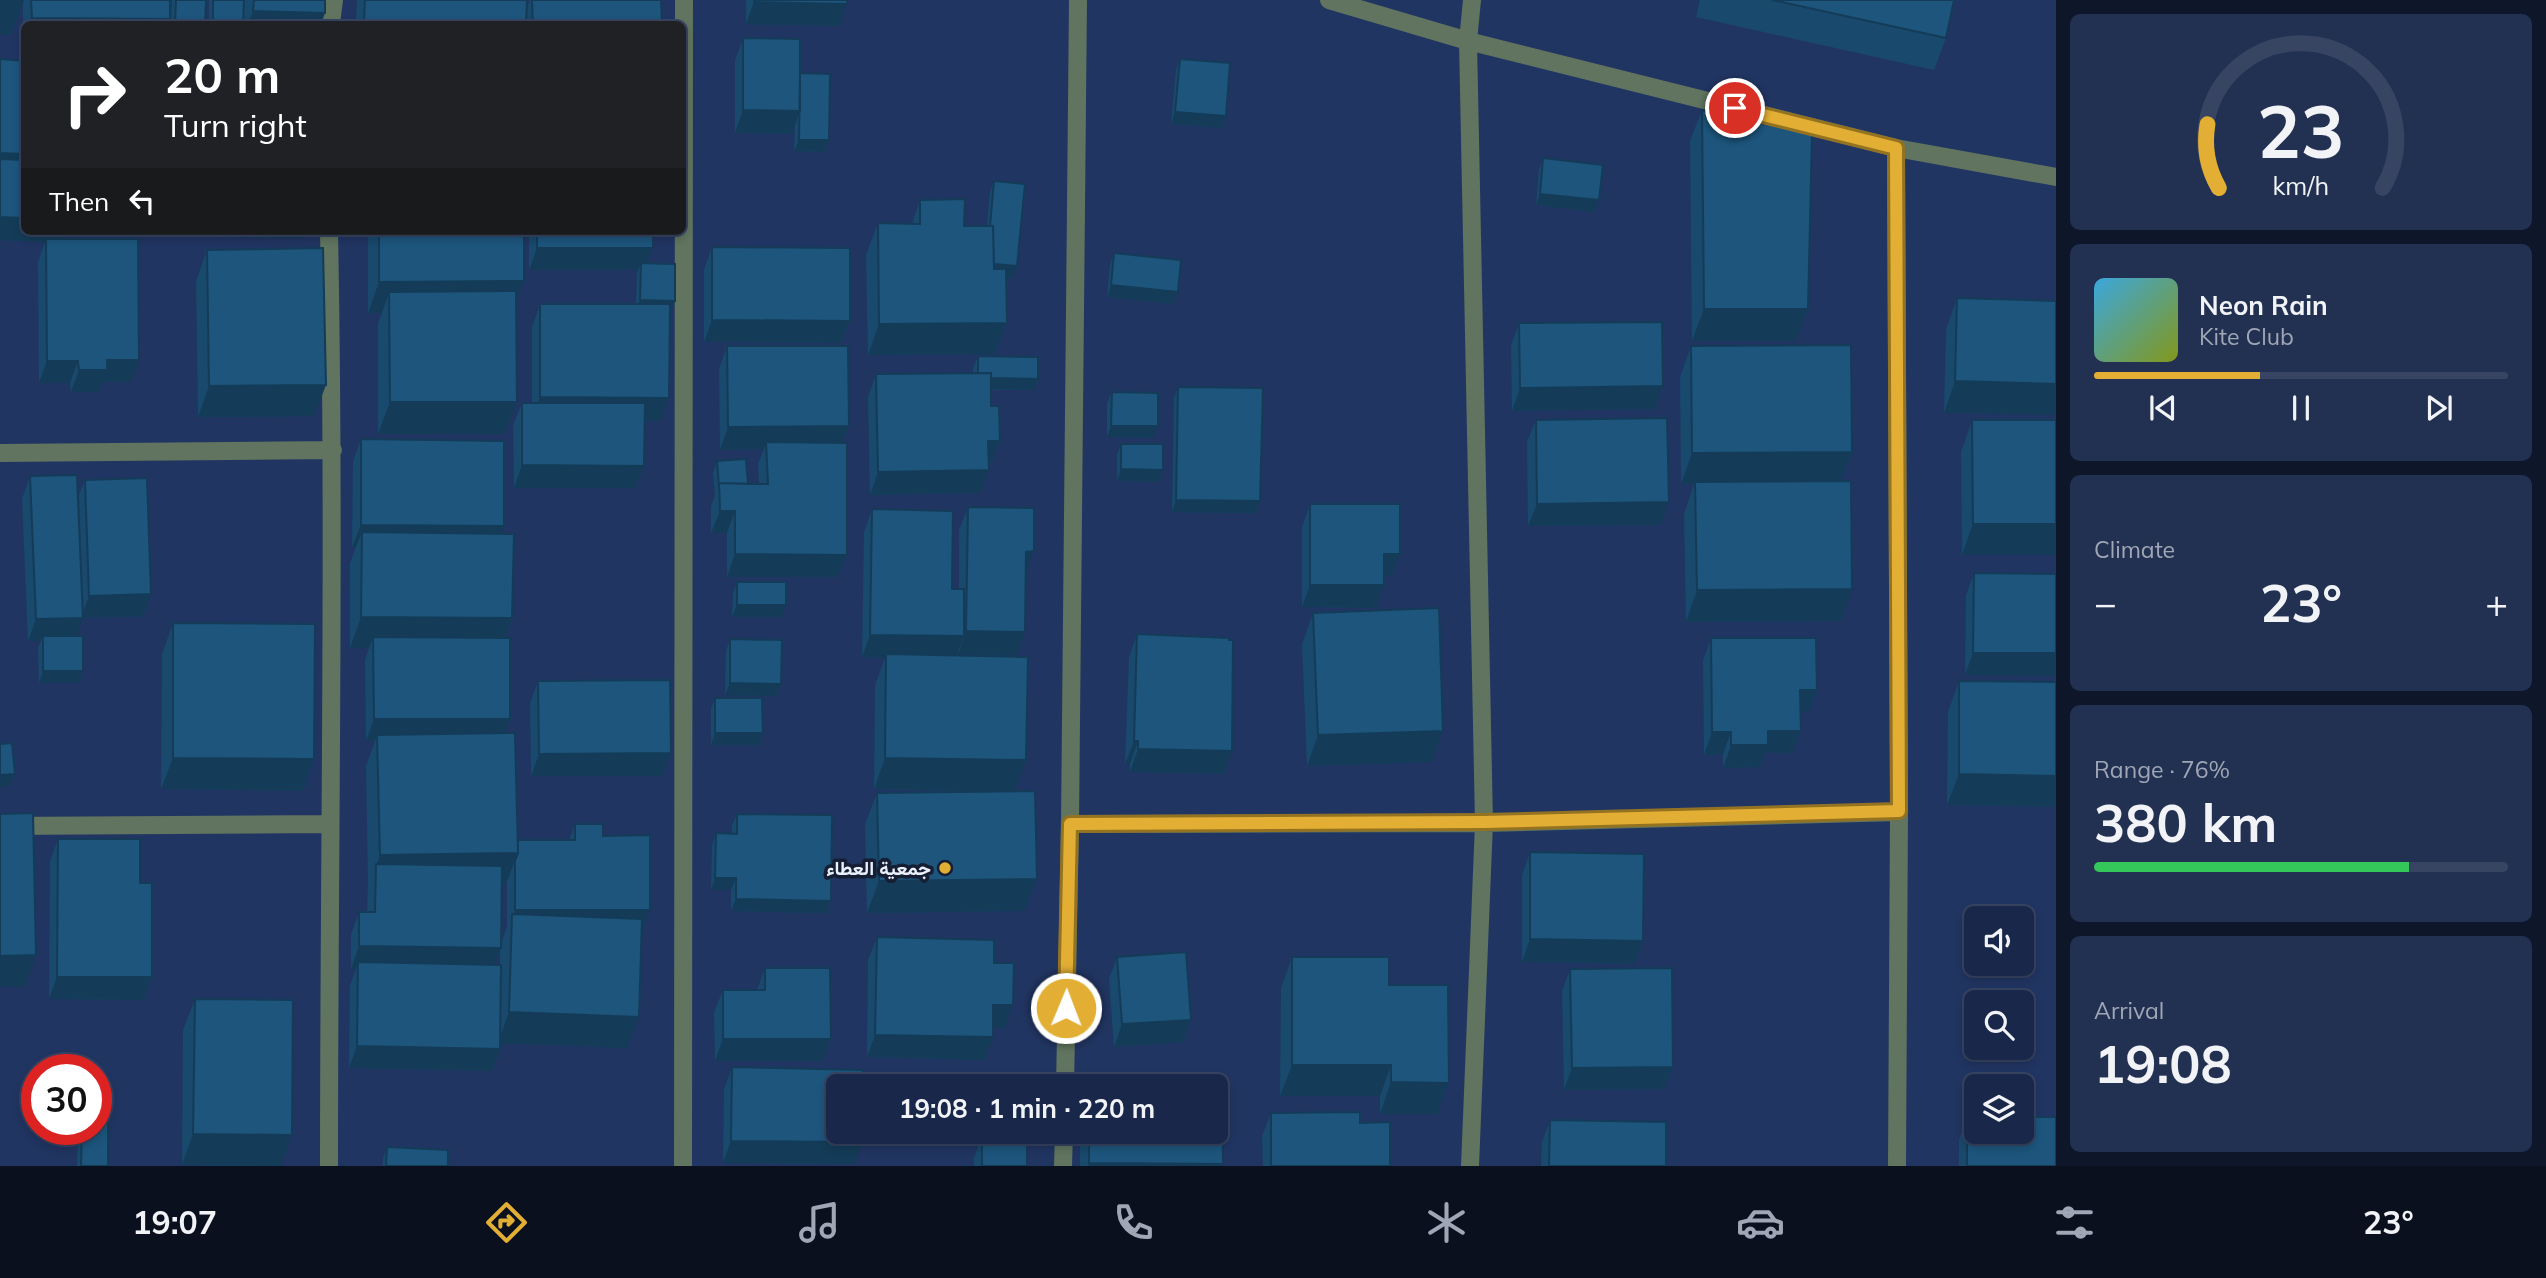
<!DOCTYPE html>
<html lang="en">
<head>
<meta charset="utf-8">
<style>
	body { margin:0; font-family:Mulish,Vazirmatn,sans-serif; background:#223051; color:#f1f3f6; height:100vh; display:flex; flex-direction:column; font-size:26px; white-space:nowrap }
	* { box-sizing:border-box; margin:0 }
	p { font-size:23px; color:#9fa6b5 }
	.icon { flex:none; width:38px; height:38px; fill:none; stroke:currentColor; stroke-width:2; stroke-linecap:round; stroke-linejoin:round }
	.map { position:relative; flex:1; overflow:hidden }
	.panel { display:flex; flex-direction:column; gap:14px; padding:14px; background:#0e1629; width:490px }
	.panel>* { flex:none }
	.guide { position:absolute; left:21px; top:21px; width:665px; height:214px; border-radius:10px; box-shadow:0 4px 10px #0003,0 0 0 2px #374462; background:#202124; color:#fff; overflow:hidden }
	.fabs { position:absolute; left:1964px; top:906px; display:grid; gap:14px }
	.fabs a { display:grid; place-items:center; width:70px; height:70px; border-radius:10px; background:#19284a; box-shadow:0 4px 10px #0003,0 0 0 2px #374462; font-size:35px }
	.speed { position:absolute; left:21px; top:1054px; display:flex; gap:14px; font-size:35px; font-weight:700; text-align:center }
	.speed>* { display:grid; place-content:center; width:91px; height:91px; border-radius:50%; background:#19284a; box-shadow:0 4px 10px #0003,0 0 0 2px #374462; line-height:1 }
	.speed .limit { border:10px solid #d22; background:#fff; color:#111 }
	.pin { position:absolute; display:grid; place-items:center; width:60px; height:60px; color:#fff; margin:-30px; border:4px solid #fff; border-radius:50%; box-shadow:0 2px 7px #0007 }
	.me { position:absolute; width:77px; margin:-38px; rotate:1deg; stroke-linejoin:round; filter:drop-shadow(0 0 5px #0008) }
	.turn { display:flex; align-items:center; gap:24px; height:147px; padding:0 28px; font-size:32px }
	.turn .icon { width:91px; height:91px; stroke-width:2.5 }
	.turn b { display:block; font-size:49px; line-height:60px }
	.then { display:flex; align-items:center; height:66px; padding:0 28px; background:#0003; gap:14px; font-size:26px }
	.big { font-size:52px; font-weight:700; line-height:1.1 }
	.panel .card { flex:1; display:flex; flex-direction:column; justify-content:center; gap:10px; min-width:0; padding:0 24px; border-radius:10px; background:#223051 }
	.panel .dial { align-items:center; gap:0 }
	.dial svg { height:182px; overflow:visible; fill:none; stroke:#374462; stroke-width:7; stroke-linecap:round; text-anchor:middle }
	.dial text { fill:#f1f3f6; stroke:none }
	.song { display:flex; align-items:center; gap:21px }
	.cover { width:84px; height:84px; border-radius:10px; background:linear-gradient(135deg,hsl(200 70% 55%),hsl(70 70% 35%)) }
	.played { height:7px; border-radius:4px; background:linear-gradient(90deg,#e2af34 40%,#374462 40%) }
	.keys { display:flex; justify-content:space-around; direction:ltr }
	.heat { display:flex; justify-content:space-between; align-items:center; font-size:38px; direction:ltr }
	.charge { height:10px; border-radius:5px; background:linear-gradient(90deg,#34c759 76%,#374462 0) }
	.trip { position:absolute; left:826px; top:1074px; width:402px; height:70px; border-radius:10px; background:#19284a; box-shadow:0 4px 10px #0003,0 0 0 2px #374462; font-weight:700; line-height:70px; text-align:center }
	.tabs { display:flex; height:112px; justify-content:space-around; align-items:center; background:#0a101e; color:#9fa6b5 }
	.tabs .icon { width:49px; height:49px }
	.tabs .on { color:#e2af34 }
	.tabs b { font-size:32px; color:#f1f3f6 }
	main { display:flex; flex:1; min-height:0 }
	.map>svg:first-child { display:block }
	.lines { fill:none; stroke-linecap:round; stroke-linejoin:round }
	.minor { stroke:#60745f; stroke-width:18 }
	.wall { fill:#19496c; fill-rule:evenodd }
	.shaded-wall { fill:#143c58 }
	.building { fill:#1d557d; stroke:#143c58; stroke-width:2 }
	.route-casing { stroke:#937222; stroke-width:18 }
	.route { stroke:#e2af34; stroke-width:12 }
	.poi-dot { fill:#e2af34; stroke:#151e32; stroke-width:2.5 }
	.labels { text-anchor:middle; dominant-baseline:central; stroke-width:7; stroke-linejoin:round; paint-order:stroke }
	.poi-label { font-size:19px; font-weight:bold; fill:#ebf1fc; stroke:#151e32; text-anchor:end }
</style>
</head>
<body>
<main>
<div class="map">
<svg width="2056" height="1166" viewBox="0 0 2056 1166">
	<rect width="100%" height="100%" fill="#213562"/>
	<g class="lines">
		<path class="minor" d="M1329,0L1468,41L1896,148L2056,177
			M331,24L334,0
			M1896,148L1899,812L1897,1166
			M0,453L333,450
			M1070,824L1484,823L1899,812
			M0,826L329,824
			M1065,1087L1070,824L1078,0
			M329,1166C329,854 335,543 329,231
			M683,1166L684,0
			M1063,1166L1064,1132
			M1470,1166L1484,823L1468,41L1472,0"/>
	</g>
	<path class="wall" d="M0,0H170L168,24H24V41H23V2L11,35Z
		M172,0H206L205,24H171Z
		M209,0H325L321,24H209Z
		M357,0H527V7L530,0H661L662,24H356Z
		M746,0H847L839,26L746,24Z
		M1700,0H1954L1946,38L1934,70L1696,17Z
		M743,38L800,73L829,140L825,152L794,151L795,125L792,134L735,133V61Z
		M1180,59L1226,116L1222,128L1171,124L1176,70Z
		M24,61V231H69L66,239L131,382H102L99,392H71L70,383H39L38,262L45,242L0,240Z
		M1702,110L1808,309L1796,341H1692L1690,141Z
		M1543,158L1595,212L1536,205L1539,170Z
		M994,181L1013,278L1006,277L1007,323L995,354L868,355L866,255L878,223L912,224L920,200L964,226H987L990,192Z
		M368,231H524L516,303L517,402L505,434H378V323L382,313H368Z
		M529,231H653V248L647,263L675,301L670,312L661,421L644,420L636,488H514L513,425L522,403H532V327L540,304H636L637,275L638,270H529Z
		M712,247L850,321L841,343L704,342V270Z
		M207,250L314,416L198,417L196,281Z
		M1114,253L1178,292L1173,304L1107,297L1110,265Z
		M1957,298L2056,301L1944,413L1946,330Z
		M1519,323L1663,386L1655,409L1512,411L1511,346Z
		M727,346L843,443L838,577H727V533H711V506L715,496L713,473L717,461L748,484H759L758,464L764,449L720,450L719,369Z
		M1691,346L1852,452L1841,481V621L1686,622L1684,514L1694,484H1681L1680,377Z
		M978,356L1038,379L1034,390H991V406L1000,441L991,463H989L981,493L870,495L868,397L876,374L973,373V368Z
		M1178,387L1260,501L1256,513L1172,512L1174,398Z
		M1112,392L1153,438L1107,437V403Z
		M1536,420L1661,525L1528,526L1527,442Z
		M1972,420H2056L1962,555L1961,452Z
		M361,439L502,534L512,618L505,638V733L518,840H569L575,824L603,836L642,932L628,1048L500,1043V1049L492,1071L349,1068L350,985L356,969H351V934L359,912H367L368,885L366,766L375,741H366L365,660L369,648H350V563L356,547H352L353,461ZM507,883V927L501,943L502,884H506ZM500,950V965H495Z
		M1121,444L1163,470L1158,482L1117,481V455Z
		M30,476L78,497L85,480L143,616L83,618L76,636L83,671L79,683H39L38,648L41,641H28L22,499Z
		M1310,504L1400,554L1392,576H1384L1376,608L1302,607V527Z
		M968,507L1025,573L1017,655L958,654V651L957,655L1015,791L1025,911L867,913L865,824L877,793L1003,792L874,789L875,685L885,658L862,657L864,532L872,509L952,589H959V530Z
		M1974,573L2056,574L1965,675L1966,595Z
		M737,582L781,617H732L733,594Z
		M1313,613L1432,762L1307,766L1302,644Z
		M173,623L314,759L303,791L161,789L162,654Z
		M1137,634L1224,774L1130,772V764H1125L1129,657Z
		M1711,638L1817,690L1809,712H1801L1793,753H1765L1760,767L1723,768V754L1704,755L1703,661Z
		M730,639L781,684L777,696L725,695L726,651Z
		M538,681L671,753L662,776H531L530,704Z
		M1959,681L2056,682V807L1947,805L1948,712Z
		M715,698L763,733L759,745H711V709Z
		M737,814L831,901L827,913L731,911V890H711L712,845L716,833L732,834V825Z
		M58,839L140,883L152,977L144,1000L49,999L50,861Z
		M1530,852L1643,941L1635,964L1522,962V875Z
		M877,937L994,963L1005,1028L993,1027L985,1060L867,1057L868,960Z
		M1117,957L1191,1020L1183,1042L1114,1047L1109,979Z
		M1292,957L1389,985L1437,1114H1380V1096H1280L1281,988Z
		M765,968L831,1039L823,1061H715L714,1012L723,990H757Z
		M1570,969L1665,1089L1564,1090L1562,991Z
		M195,999L281,1166L182,1165L183,1030Z
		M732,1067L854,1164L723,1163L724,1090Z
		M1271,1113L1360,1123L1390,1166H1263L1262,1136Z
		M1967,1117L2056,1166H1959V1140Z
		M1550,1120L1666,1166H1541L1542,1142Z
		M79,1129H96L108,1166H77L78,1132Z
		M1080,1132H1216L1222,1166H1080Z
		M982,1135L1027,1166H974V1158Z
		M387,1147L448,1166H383V1158Z"/>
	<path class="shaded-wall" d="M0,0H24L11,35L0,34Z
		M754,2L847,4L839,26L746,24Z
		M253,11L325,13L321,24H248Z
		M32,18L170,19L168,24H29Z
		M743,110L800,111L792,134L735,133Z
		M1175,112L1226,116L1222,128L1171,124Z
		M799,140H829L825,152L794,151Z
		M0,153L24,154V159L18,177L0,176Z
		M1540,194L1599,200L1595,212L1536,205Z
		M0,217L24,218V231H69L65,242L46,239L45,242L0,240Z
		M204,231H305L302,238L202,237Z
		M537,248H653L644,271L641,263L638,270H529Z
		M987,263L1017,266L1013,278L982,275Z
		M524,281L512,313L389,292L382,313H368L379,282Z
		M1111,285L1178,292L1173,304L1107,297Z
		M640,300L675,301L670,312L636,311Z
		M1704,309H1808L1796,341H1692Z
		M712,320L850,321L841,343L704,342Z
		M1007,323L995,354L868,355L879,324Z
		M107,360H139L131,382H102L99,392H71L79,370Z
		M47,361H78L70,383H39Z
		M978,378L1038,379L1034,390L974,389Z
		M1955,381L2056,384V415L1944,413Z
		M326,385L314,416L198,417L209,386Z
		M1663,386L1655,409L1512,411L1520,388Z
		M540,397L669,398L661,421L532,419Z
		M390,402H517L505,434H378Z
		M849,426L840,449L766,442L764,449L720,450L728,427Z
		M1111,426H1158L1153,438L1107,437Z
		M988,441H1000L991,463L980,464Z
		M1852,452L1840,483L1681,484L1692,453Z
		M522,465L644,466L636,488H514Z
		M1121,469L1163,470L1158,482L1117,481Z
		M989,470L981,493L870,495L878,472Z
		M1176,500L1260,501L1256,513L1172,512Z
		M1669,502L1661,525L1528,526L1537,504Z
		M720,511H735L727,533H711Z
		M1973,524H2056V555H1962Z
		M361,525L504,526L496,549L362,532L356,547H352Z
		M1034,551L1026,573V552Z
		M735,554L847,555L838,577H727Z
		M1384,554H1400L1392,576H1376Z
		M1310,585H1384L1376,608L1302,607Z
		M1852,589L1841,621L1686,622L1697,590Z
		M151,594L143,616L83,618L75,640L43,636L41,641H28L36,619L81,618L89,596Z
		M737,605H786L781,617H732Z
		M361,617L512,618L501,649L373,637L369,648H350Z
		M966,631L1025,632L1017,655L958,654Z
		M870,635L964,636L955,659L886,654L885,658L862,657Z
		M1973,653H2056V676L1965,675Z
		M43,671H83L79,683H39Z
		M730,683L781,684L777,696L725,695Z
		M1800,690H1817L1809,712H1792Z
		M374,719H510L502,742L377,735L375,741H366Z
		M1443,731L1432,762L1307,766L1318,735Z
		M1768,731H1801L1793,753H1765L1760,767L1723,768L1731,745Z
		M1712,732H1731L1723,754L1704,755Z
		M715,733H763L759,745H711Z
		M1134,741H1138L1130,764H1125Z
		M1138,749L1232,751L1224,774L1130,772Z
		M671,753L662,776H531L539,754Z
		M173,758L314,759L303,791L161,789Z
		M885,758L1026,760L1015,792L874,789Z
		M15,774L10,786L0,787V775Z
		M1959,774L2056,776V807L1947,805Z
		M518,853L506,884L376,886V866L380,855Z
		M715,878H736L731,890H711Z
		M1037,879L1025,911L867,913L879,881Z
		M736,899L831,901L827,913L731,911Z
		M515,910H650L642,932L512,920Z
		M1530,939L1643,941L1635,964L1522,962Z
		M359,946L501,948L493,970L358,962L356,969H351Z
		M36,955L25,987H0V956Z
		M57,977H152L144,1000L49,999Z
		M993,1005H1013L1005,1028L985,1027Z
		M509,1012L639,1017L628,1048L498,1043Z
		M1191,1020L1183,1042L1114,1047L1122,1024Z
		M875,1035L993,1037L985,1060L867,1057Z
		M723,1039H831L823,1061H715Z
		M357,1046L500,1049L492,1071L349,1068Z
		M1292,1065H1391L1380,1096H1280Z
		M1673,1067L1665,1089L1564,1090L1572,1068Z
		M1391,1082L1449,1083L1437,1114H1380Z
		M193,1134L292,1135L281,1166L182,1165Z
		M731,1141L863,1142L854,1164L723,1163Z
		M1089,1163L1223,1164L1222,1166H1088Z"/>
	<path class="building" d="M31,0H170V19L32,18Z
		M176,0H206L205,24H175Z
		M213,0H244L243,24H213Z
		M254,0H325V13L253,11Z
		M365,0H527L526,24H364Z
		M532,0H661L662,24H533Z
		M754,0H847V4L754,2Z
		M1772,0H1954L1946,38Z
		M743,38L800,39V111L743,110Z
		M0,59L24,61V154L0,153Z
		M1180,59L1230,63L1226,116L1175,112Z
		M800,73L830,74L829,140H799Z
		M1702,110L1812,134L1808,309H1704Z
		M1543,158L1603,165L1599,200L1540,194Z
		M0,159L24,160V218L0,217Z
		M994,181L1025,184L1017,266L994,264L993,226H990Z
		M965,199L964,226H993L994,269H1006L1007,323L879,324L878,223L920,224V200Z
		M379,231H524V281L379,282Z
		M537,231H653V248H537Z
		M46,239H138L139,360H107V370H79L78,361H47Z
		M712,247L850,248V321L712,320Z
		M323,248L326,385L209,386L207,250Z
		M1114,253L1181,260L1178,292L1111,285Z
		M641,263L675,264V301L640,300Z
		M516,291L517,402H390L389,292Z
		M1957,298L2056,301V384L1955,381Z
		M540,304H670L669,398L540,397Z
		M1662,322L1663,386L1520,388L1519,323Z
		M1851,345L1852,452L1692,453L1691,346Z
		M727,346H848L849,426L728,427Z
		M978,356L1038,357V379L991,378V373H978Z
		M991,373V406H999L1000,441H988L989,470L878,472L876,374Z
		M1178,387L1263,388L1260,501L1176,500Z
		M1112,392L1158,393V426H1111Z
		M522,403H645L644,466L522,465Z
		M1667,418L1669,502L1537,504L1536,420Z
		M1972,420H2056V524H1973Z
		M361,439L504,441V526L361,525Z
		M766,442L847,443V555L735,554V511H720L719,483L768,484Z
		M1121,444H1163V470L1121,469Z
		M746,459L748,484L719,483V486L717,461Z
		M77,475L83,618L36,619L30,476Z
		M147,478L151,594L89,596L85,480Z
		M1851,481L1852,589L1697,590L1695,482Z
		M1310,504H1400V554H1384V585H1310Z
		M968,507L1034,508V551L1026,552L1025,632L966,631Z
		M872,509L953,511L952,589H964V636L870,635Z
		M362,532L514,534L512,618L361,617Z
		M1974,573L2056,574V653H1973Z
		M737,582H786V605H737Z
		M1439,608L1443,731L1318,735L1313,613Z
		M173,623L315,624L314,759L173,758Z
		M1137,634L1229,638V640H1233L1232,751L1138,749V741H1134Z
		M43,636H83V671H43Z
		M373,637L510,638V719H374Z
		M1711,638H1816L1817,690H1800L1801,731H1768V745H1731V732H1712Z
		M730,639L782,640L781,684L730,683Z
		M886,654L1028,657L1026,760L885,758Z
		M670,680L671,753L539,754L538,681Z
		M1959,681L2056,682V776L1959,774Z
		M715,698H762L763,733H715Z
		M515,733L518,853L380,855L377,735Z
		M12,743L15,774L0,775V744Z
		M1035,791L1037,879L879,881L877,793Z
		M33,813L36,955L0,956V814Z
		M737,814L832,815L831,901L736,899V878H715L716,833L737,834Z
		M575,824H603V836L650,835V910H515V861L518,853V840H575Z
		M58,839H140V883H152V977H57Z
		M1530,852L1644,854L1643,941L1530,939Z
		M376,864L502,866L501,948L359,946V912H375Z
		M512,914L642,919L639,1017L509,1012Z
		M877,937L994,940V963H1014L1013,1005H993V1037L875,1035Z
		M1186,952L1191,1020L1122,1024L1117,957Z
		M1292,957H1389V985H1448L1449,1083L1391,1082V1065H1292Z
		M358,962L501,965L500,1049L357,1046Z
		M765,968H830L831,1039H723V990H765Z
		M1672,968L1673,1067L1572,1068L1570,969Z
		M195,999L293,1000L292,1135L193,1134Z
		M732,1067L863,1070V1087H838V1132H863V1142L731,1141Z
		M1216,1092H1222L1223,1164L1089,1163V1132H1216Z
		M1360,1112V1123L1390,1122V1166H1271V1113Z
		M1967,1117H1976V1132H2021V1117H2056V1166H1967Z
		M96,1120L108,1121V1166H81L82,1129H96Z
		M1550,1120L1666,1122V1166H1549Z
		M982,1135L1027,1136V1166H982Z
		M387,1147L448,1150V1166H386Z"/>
	<g class="lines">
		<g class="route-casing">
			<path id="route" d="M1066,1008L1070,824L1484,822L1899,811L1896,148L1735,108"/>
		</g>
		<use href="#route" class="route"/>
	</g>
	<circle class="poi-dot" cx="945" cy="868" r="7"/>
	<g class="labels">
		<g class="poi-label">
			<text x="931" y="868">جمعية العطاء</text>
		</g>
	</g>
</svg>
<div class="fabs">
<a><svg class="icon" aria-label="sound" viewBox="0 0 24 24"><path d="M4 9h4l5-4v14l-5-4H4zM17 9q2 3 0 6"/></svg></a>
<a><svg class="icon" aria-label="search" viewBox="0 0 24 24"><circle cx="10" cy="10" r="6"/><path d="M15 15l6 6"/></svg></a>
<a><svg class="icon" aria-label="layers" viewBox="0 0 24 24"><path d="M12 4l9 5-9 5-9-5zM3 14l9 5 9-5"/></svg></a>
</div>
<div class="speed"><div class="limit">30</div></div>
<div class="pin" style="left:1735px;top:108px;background:#d93025"><svg class="icon" aria-label="arrive" viewBox="0 0 24 24"><path d="M6 21V4h12l-3 4 3 4H6"/></svg></div>
<svg class="me" style="left:1066px;top:1008px" viewBox="-20 -20 40 40"><circle r="17" fill="#e2af34" stroke="#fff" stroke-width="3"/><path d="M0-11L8 9 0 5-8 9z" fill="#fff"/></svg>
<div class="trip">19:08 · 1 min · 220 m</div>
<div class="guide">
<div class="turn"><svg class="icon" aria-label="right" viewBox="0 0 24 24"><path d="M7 20v-9h11M14 6l5 5-5 5"/></svg><div><b>20 m</b>Turn right</div></div>
<div class="then">Then<svg class="icon" aria-label="left" viewBox="0 0 24 24"><path d="M17 20v-9H6M10 6l-5 5 5 5"/></svg></div>
</div>
</div>
<section class="panel">
<div class="card dial"><svg viewBox="0 0 100 80">
<path d="M14 69A42 42 0 1 1 86 69"/>
<path d="M14 69A42 42 0 0 1 9 41" stroke="#e2af34"/>
<text x="50" y="56" font-size="32" font-weight="700">23</text>
<text x="50" y="72" font-size="11">km/h</text>
</svg></div>
<div class="card">
<div class="song"><i class="cover"></i><div><b>Neon Rain</b><p>Kite Club</p></div></div>
<div class="played"></div>
<div class="keys"><svg class="icon" aria-label="previous" viewBox="0 0 24 24"><path d="M18 5L8 12l10 7zM5 5v14"/></svg><svg class="icon" aria-label="pause" viewBox="0 0 24 24"><path d="M8 5v14M16 5v14"/></svg><svg class="icon" aria-label="next" viewBox="0 0 24 24"><path d="M6 5l10 7-10 7zM19 5v14"/></svg></div>
</div>
<div class="card"><p>Climate</p>
<div class="heat"><a>−</a><b class="big">23°</b><a>+</a></div>
</div>
<div class="card"><p>Range · 76%</p><b class="big">380 km</b><div class="charge"></div></div>
<div class="card"><p>Arrival</p><b class="big">19:08</b></div>
</section>
</main>
<nav class="tabs">
<b>19:07</b>
<svg class="icon on" aria-label="directions" viewBox="0 0 24 24"><path d="M12 3l9 9-9 9-9-9zM9 14v-3h6M13 9l2 2-2 2"/></svg>
<svg class="icon" aria-label="music" viewBox="0 0 24 24"><path d="M9 18V5l10-2v13"/><circle cx="6" cy="18" r="3"/><circle cx="16" cy="16" r="3"/></svg>
<svg class="icon" aria-label="phone" viewBox="0 0 24 24"><path d="M5 4h4l2 5-3 2q2 4 5 5l2-3 5 2v4C11 20 4 13 5 4z"/></svg>
<svg class="icon" aria-label="climate" viewBox="0 0 24 24"><path d="M12 3v18M4 7l16 10M4 17L20 7"/></svg>
<svg class="icon" aria-label="car" viewBox="0 0 24 24"><path d="M5 17H2v-5l4-1 3-4h7l3 4 3 1v5h-3M9 17h6M6 11h13"/><circle cx="7" cy="17" r="2"/><circle cx="17" cy="17" r="2"/></svg>
<svg class="icon" aria-label="filters" viewBox="0 0 24 24"><path d="M4 7h16M4 17h16"/><circle cx="9" cy="7" r="2"/><circle cx="15" cy="17" r="2"/></svg>
<b>23°</b>
</nav>
</body>
</html>
